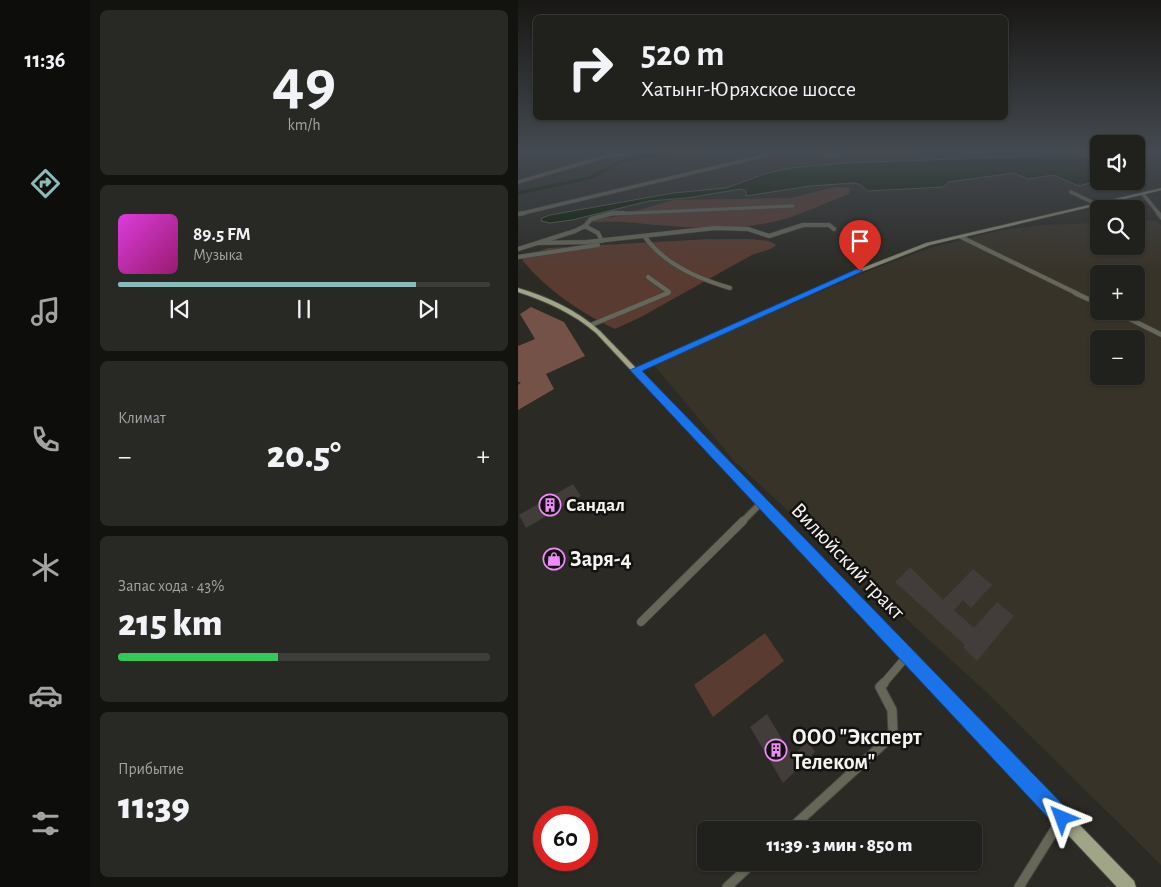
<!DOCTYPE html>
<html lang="ru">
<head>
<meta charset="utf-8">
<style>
	body { margin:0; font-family:"Alegreya Sans",sans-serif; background:#282825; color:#f1f3f6; height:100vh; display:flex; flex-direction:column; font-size:19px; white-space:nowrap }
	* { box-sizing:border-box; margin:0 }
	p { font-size:16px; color:#a2a3a3 }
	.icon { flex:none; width:28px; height:28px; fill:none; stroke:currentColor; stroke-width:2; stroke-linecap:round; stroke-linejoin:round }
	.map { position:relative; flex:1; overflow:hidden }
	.sheet { display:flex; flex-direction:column; gap:10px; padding:10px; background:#12120f; width:428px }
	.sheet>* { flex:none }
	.hud { position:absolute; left:15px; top:15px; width:475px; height:105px; border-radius:8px; box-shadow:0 1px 4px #0004,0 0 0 1px #3d3e3b; background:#20201c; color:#f1f3f6; overflow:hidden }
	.controls { position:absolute; left:572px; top:135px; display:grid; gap:10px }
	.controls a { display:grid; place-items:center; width:55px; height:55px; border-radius:8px; background:#20201c; box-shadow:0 1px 4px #0004,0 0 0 1px #3d3e3b; font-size:25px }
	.speed { position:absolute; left:15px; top:806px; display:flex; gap:10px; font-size:25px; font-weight:700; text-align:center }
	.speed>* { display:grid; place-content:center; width:65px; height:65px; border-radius:50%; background:#20201c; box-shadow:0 1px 4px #0004,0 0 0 1px #3d3e3b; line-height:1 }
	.speed .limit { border:8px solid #d22; background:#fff; color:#111 }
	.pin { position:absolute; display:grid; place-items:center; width:42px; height:42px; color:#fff; margin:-51px -21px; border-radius:50% 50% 50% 0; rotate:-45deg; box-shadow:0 0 5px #0007 }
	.pin .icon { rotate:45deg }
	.me { position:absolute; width:55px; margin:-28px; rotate:316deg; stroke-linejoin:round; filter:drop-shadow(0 0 4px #0008) }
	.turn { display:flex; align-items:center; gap:18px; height:105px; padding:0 25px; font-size:22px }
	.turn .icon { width:65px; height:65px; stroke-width:2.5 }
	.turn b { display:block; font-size:35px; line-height:42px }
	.big { font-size:38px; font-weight:800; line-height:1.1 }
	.sheet .tile { flex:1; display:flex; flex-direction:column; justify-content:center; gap:8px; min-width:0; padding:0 18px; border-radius:8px; background:#282825 }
	.sheet .dial { align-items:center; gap:0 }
	.dial b { font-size:65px; line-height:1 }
	.song { display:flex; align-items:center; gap:15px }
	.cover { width:60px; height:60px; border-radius:8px; background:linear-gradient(135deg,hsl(300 70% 55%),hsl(320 70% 35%)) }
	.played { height:5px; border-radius:2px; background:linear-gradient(90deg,#8bbbb9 80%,#3d3e3b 80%) }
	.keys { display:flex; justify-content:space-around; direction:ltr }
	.heat { display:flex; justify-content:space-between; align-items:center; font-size:28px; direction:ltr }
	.charge { height:8px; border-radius:4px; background:linear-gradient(90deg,#34c759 43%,#3d3e3b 0) }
	.trip { position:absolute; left:179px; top:821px; width:285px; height:50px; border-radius:8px; background:#20201c; box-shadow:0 1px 4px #0004,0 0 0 1px #3d3e3b; font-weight:800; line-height:50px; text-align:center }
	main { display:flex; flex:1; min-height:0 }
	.tabs { display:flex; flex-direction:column; width:90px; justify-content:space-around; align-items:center; background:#0d0d0b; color:#a2a3a3 }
	.tabs .icon { width:35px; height:35px }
	.tabs .on { color:#8bbbb9 }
	.tabs b { font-size:22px; color:#f1f3f6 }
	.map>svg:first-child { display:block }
	.built { fill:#383329; fill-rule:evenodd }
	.green { fill:#593b31 }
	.forest { fill:#755248 }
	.water { fill:#0a1c04; stroke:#515d4b }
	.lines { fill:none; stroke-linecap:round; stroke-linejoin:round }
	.river { fill:#0a1c04; fill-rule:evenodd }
	.building { fill:#423d3a }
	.minor-far5-casing { stroke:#474642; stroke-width:4.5 }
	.minor-far4-casing { stroke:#474642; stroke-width:5 }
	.minor-far3-casing { stroke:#474642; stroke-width:5.5 }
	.minor-far2-casing { stroke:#474642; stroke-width:8 }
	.minor-far1-casing { stroke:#474642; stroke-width:9 }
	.minor-casing { stroke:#474642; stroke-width:11 }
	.secondary-casing { stroke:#474642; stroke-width:1 }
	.primary-casing { stroke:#474642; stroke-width:2 }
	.minor-far5 { stroke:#666759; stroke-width:3 }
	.minor-far4 { stroke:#666759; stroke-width:4 }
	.minor-far3 { stroke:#666759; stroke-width:4.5 }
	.minor-far2 { stroke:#666759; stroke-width:5.5 }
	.minor-far1 { stroke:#666759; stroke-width:8 }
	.minor { stroke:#666759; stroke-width:9 }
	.secondary { fill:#878a73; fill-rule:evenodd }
	.primary { fill:#a1a587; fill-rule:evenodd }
	.route { fill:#1a73e8; stroke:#114b97 }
	.labels { text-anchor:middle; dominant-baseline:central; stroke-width:5; stroke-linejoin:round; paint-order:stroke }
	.poi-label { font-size:19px; font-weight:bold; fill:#f6f4f1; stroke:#131210; text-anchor:start }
	.near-poi-label { font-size:22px; font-weight:bold; fill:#f6f4f1; stroke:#131210; text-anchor:start }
	.near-street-label { font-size:22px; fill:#f6f4f1; stroke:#131210 }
</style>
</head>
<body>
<main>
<nav class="tabs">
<b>11:36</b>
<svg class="icon on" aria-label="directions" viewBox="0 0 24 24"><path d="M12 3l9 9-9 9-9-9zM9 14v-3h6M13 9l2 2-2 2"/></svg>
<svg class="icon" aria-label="music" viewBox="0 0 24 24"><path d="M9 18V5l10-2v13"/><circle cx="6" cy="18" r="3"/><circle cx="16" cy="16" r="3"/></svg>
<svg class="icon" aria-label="phone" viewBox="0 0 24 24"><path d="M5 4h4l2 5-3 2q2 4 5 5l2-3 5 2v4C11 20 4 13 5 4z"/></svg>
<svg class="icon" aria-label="climate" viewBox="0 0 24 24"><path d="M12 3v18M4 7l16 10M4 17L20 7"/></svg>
<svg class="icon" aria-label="car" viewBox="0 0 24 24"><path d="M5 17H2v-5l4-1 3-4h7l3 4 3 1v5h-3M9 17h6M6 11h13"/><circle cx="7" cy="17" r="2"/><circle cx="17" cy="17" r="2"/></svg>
<svg class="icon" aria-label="filters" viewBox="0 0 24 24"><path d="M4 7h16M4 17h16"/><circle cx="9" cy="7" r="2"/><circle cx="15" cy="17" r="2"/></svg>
</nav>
<section class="sheet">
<div class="tile dial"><b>49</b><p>km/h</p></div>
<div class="tile">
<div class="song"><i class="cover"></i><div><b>89.5 FM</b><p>Музыка</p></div></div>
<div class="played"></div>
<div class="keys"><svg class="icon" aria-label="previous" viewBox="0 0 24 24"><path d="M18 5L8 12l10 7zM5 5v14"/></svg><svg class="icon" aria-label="pause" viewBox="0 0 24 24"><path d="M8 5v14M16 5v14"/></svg><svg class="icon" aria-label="next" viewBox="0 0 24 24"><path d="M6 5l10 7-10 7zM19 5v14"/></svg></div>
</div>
<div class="tile"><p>Климат</p>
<div class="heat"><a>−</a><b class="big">20.5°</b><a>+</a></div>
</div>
<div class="tile"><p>Запас хода · 43%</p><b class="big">215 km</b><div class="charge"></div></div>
<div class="tile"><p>Прибытие</p><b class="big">11:39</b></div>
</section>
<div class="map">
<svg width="644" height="887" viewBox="0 0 644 887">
	<rect width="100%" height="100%" fill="#2b2a25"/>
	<path class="built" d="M619,221H639L644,226L643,865L467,691L217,462L136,365L342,274L412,248L480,231L522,225L581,223V246H619ZM581,274H619V311H581ZM581,339H619V376H581Z"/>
	<path class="green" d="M317,187L332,188L331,194C310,202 288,212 267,219C219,233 156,227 107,222C93,221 79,223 65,221L101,216L155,200L273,198Z
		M191,239C205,240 250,236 258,245C253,251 239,252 232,256L123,317L97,329C63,313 29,290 5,261V257L30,248Z
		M247,633L266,661L195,717L176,685Z"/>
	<path class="forest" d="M13,307L46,322L67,356L28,374L36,389L0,410V385L3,382H0V346L17,339L2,314Z"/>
	<path class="water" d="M305,150H417L402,151L400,154L379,153L367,150L356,156L338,153L318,154L314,151Z
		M555,151L563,156L581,155V181L560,186L536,175L510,179L496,173L430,182L425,187L350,191L341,184L334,183L292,186L228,196V191L223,189L169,198L131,201L54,220L32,223L23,221L24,218L32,215L155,193L208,188L249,173L273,168L327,163L519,156Z"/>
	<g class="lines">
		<path class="river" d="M175,150H195L127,158L104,163L73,179L0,195V191L69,177L100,161L127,154Z"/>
	</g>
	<path class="building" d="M55,484L63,496L8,528L1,515Z
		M392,567L425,600L455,569L474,585L453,608L445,600L436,610L456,628L479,602L496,616L459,661L445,647L447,645L377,582Z
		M249,714L274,756L290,741L297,752L265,783L232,727Z"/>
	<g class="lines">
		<g class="minor-far5-casing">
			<path id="minor-far5" d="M297,150L311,155L322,156
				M0,182L89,156L148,150
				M553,192L580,205
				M625,194L641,214
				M1,214L270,150
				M92,214L275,206"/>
		</g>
		<g class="minor-far4-casing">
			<path id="minor-far4" d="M640,213L644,218
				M0,214L6,213
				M67,226L80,233L84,241
				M127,237C146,264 181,279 212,288
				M443,237L560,294
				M21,243L69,242L197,228L230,229L251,236L285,225H311L316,229
				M0,249L57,231L67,226L73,219L95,213H106
				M0,257L80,245
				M130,277L151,292L147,294"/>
		</g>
		<g class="minor-far3-casing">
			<path id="minor-far3" d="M557,293L581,304
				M596,311L644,335
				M73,325L150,293"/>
		</g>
		<g class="minor-far2-casing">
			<path id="minor-far2" d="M223,523L243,503"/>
		</g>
		<g class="minor-far1-casing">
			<path id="minor-far1" d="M123,622L225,521
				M365,684L389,656"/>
		</g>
		<g class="minor-casing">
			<path id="minor" d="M271,830L375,735L374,710L362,687L366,683
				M209,887L236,862
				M501,887L544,818"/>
		</g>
		<g class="secondary-casing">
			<path id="secondary" d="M644,188V190L412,245L338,274L119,371H115L114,370L115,369L334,272L408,243Z"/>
		</g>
		<g class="primary-casing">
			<path id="primary" d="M0,288C30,297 59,310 82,331L616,881L618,887H599L78,333C55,313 29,302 0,292Z"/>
		</g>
		<use href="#minor-far5" class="minor-far5"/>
		<use href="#minor-far4" class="minor-far4"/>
		<use href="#minor-far3" class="minor-far3"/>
		<use href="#minor-far2" class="minor-far2"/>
		<use href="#minor-far1" class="minor-far1"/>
		<use href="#minor" class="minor"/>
		<use href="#secondary" class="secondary"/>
		<use href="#primary" class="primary"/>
	</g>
	<linearGradient id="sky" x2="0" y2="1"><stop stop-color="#181714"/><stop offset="0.55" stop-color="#444a51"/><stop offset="1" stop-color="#444a51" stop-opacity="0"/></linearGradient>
	<rect width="644" height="274" fill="url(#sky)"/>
	<path class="route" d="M339,269L345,271L124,371L551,811L554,818L551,825L544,828L537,825L112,370Z"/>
	<defs>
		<g id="building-ring" transform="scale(1.125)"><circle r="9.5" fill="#131210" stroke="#ee8bf8" stroke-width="1.5"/><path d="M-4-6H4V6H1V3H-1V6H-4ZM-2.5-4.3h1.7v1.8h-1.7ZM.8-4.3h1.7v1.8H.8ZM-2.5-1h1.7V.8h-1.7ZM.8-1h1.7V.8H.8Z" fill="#ee8bf8"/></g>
		<g id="shop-ring" transform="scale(1.125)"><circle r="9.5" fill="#131210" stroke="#ee8bf8" stroke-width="1.5"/><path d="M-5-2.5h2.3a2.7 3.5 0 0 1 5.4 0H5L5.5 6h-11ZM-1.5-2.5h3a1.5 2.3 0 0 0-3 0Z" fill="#ee8bf8"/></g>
	</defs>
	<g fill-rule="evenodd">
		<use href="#building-ring" x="32" y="505"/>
		<use href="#shop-ring" x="36" y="559"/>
		<use href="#building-ring" x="258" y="750"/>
	</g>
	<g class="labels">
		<g class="poi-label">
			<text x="48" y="505">Сандал</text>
		</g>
		<g class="near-poi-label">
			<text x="52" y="559">Заря-4</text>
			<text x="274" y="737">ООО "Эксперт<tspan x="274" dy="25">Телеком"</tspan></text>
		</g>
		<g class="near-street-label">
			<text transform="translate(330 561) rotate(46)">Вилюйский тракт</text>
		</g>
	</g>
</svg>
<div class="controls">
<a><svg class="icon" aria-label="sound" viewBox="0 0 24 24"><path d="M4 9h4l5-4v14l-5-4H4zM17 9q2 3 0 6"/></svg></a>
<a><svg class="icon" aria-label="search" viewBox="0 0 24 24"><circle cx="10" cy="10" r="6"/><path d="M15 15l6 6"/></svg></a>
<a>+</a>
<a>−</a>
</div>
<div class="speed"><div class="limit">60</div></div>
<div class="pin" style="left:342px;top:271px;background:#d93025"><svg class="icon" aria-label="arrive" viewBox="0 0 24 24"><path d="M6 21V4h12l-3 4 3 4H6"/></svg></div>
<svg class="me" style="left:544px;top:818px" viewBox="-20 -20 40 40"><path d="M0-17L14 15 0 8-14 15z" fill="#1a73e8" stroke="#fff" stroke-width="4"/></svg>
<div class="trip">11:39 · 3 мин · 850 m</div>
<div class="hud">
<div class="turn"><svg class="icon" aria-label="right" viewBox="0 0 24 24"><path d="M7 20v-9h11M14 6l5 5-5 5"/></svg><div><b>520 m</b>Хатынг-Юряхское шоссе</div></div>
</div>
</div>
</main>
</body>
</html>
